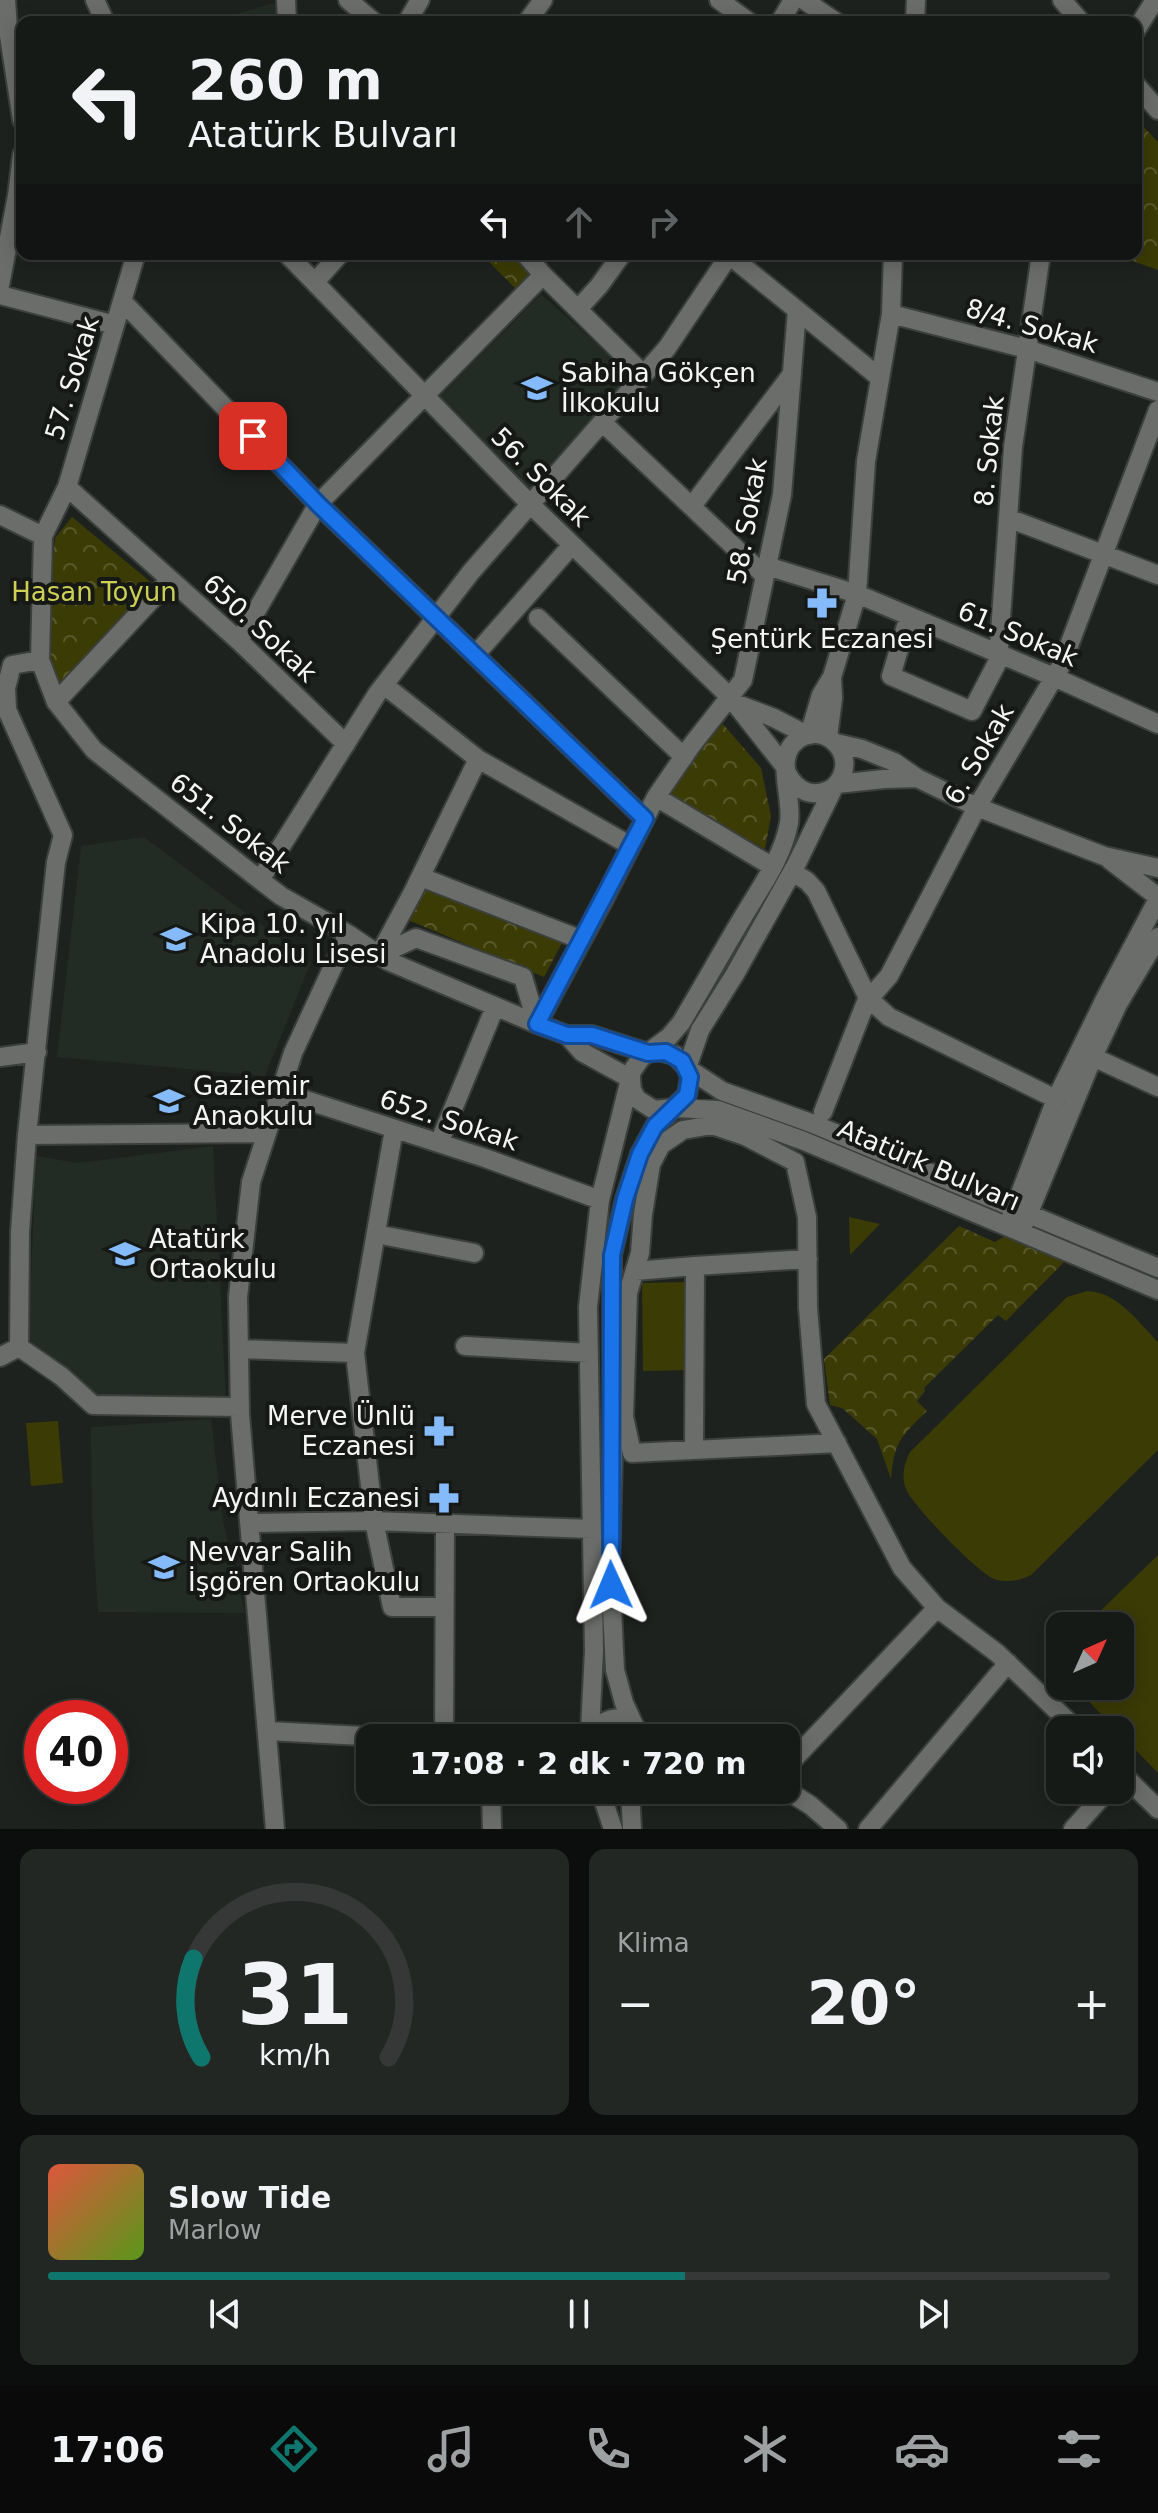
<!DOCTYPE html>
<html lang="tr">
<head>
<meta charset="utf-8">
<style>
	body { margin:0; font-family:"DejaVu Sans",sans-serif; background:#232724; color:#f1f3f6; height:100vh; display:flex; flex-direction:column; font-size:30px; white-space:nowrap }
	* { box-sizing:border-box; margin:0 }
	p { font-size:26px; color:#9ea1a1 }
	.icon { flex:none; width:44px; height:44px; fill:none; stroke:currentColor; stroke-width:2; stroke-linecap:round; stroke-linejoin:round }
	.map { position:relative; height:1829px; overflow:hidden }
	.drawer { display:flex; flex-direction:column; gap:20px; padding:20px; background:#0c0e0d; flex:1 }
	.drawer>* { flex:none }
	.banner { position:absolute; left:16px; top:16px; width:1126px; height:244px; border-radius:16px; box-shadow:0 4px 20px #0003,0 0 0 2px #353836; background:#161a17; color:#f1f3f6; overflow:hidden }
	.needle { width:52px; rotate:45deg }
	.controls { position:absolute; left:1046px; top:1612px; display:grid; gap:16px }
	.controls a { display:grid; place-items:center; width:88px; height:88px; border-radius:16px; background:#161a17; box-shadow:0 4px 20px #0003,0 0 0 2px #353836; font-size:40px }
	.speed { position:absolute; left:24px; top:1700px; display:flex; gap:16px; font-size:40px; font-weight:700; text-align:center }
	.speed>* { display:grid; place-content:center; width:104px; height:104px; border-radius:50%; background:#161a17; box-shadow:0 4px 20px #0003,0 0 0 2px #353836; line-height:1 }
	.speed .limit { border:12px solid #d22; background:#fff; color:#111 }
	.pin { position:absolute; display:grid; place-items:center; width:68px; height:68px; color:#fff; margin:-34px; border-radius:16px; box-shadow:0 4px 12px #0006 }
	.me { position:absolute; width:88px; margin:-44px; rotate:359deg; stroke-linejoin:round; filter:drop-shadow(0 0 6px #0008) }
	.turn { display:flex; align-items:center; gap:28px; height:168px; padding:0 40px; font-size:36px }
	.turn .icon { width:104px; height:104px; stroke-width:2.5 }
	.turn b { display:block; font-size:56px; line-height:68px }
	.lanes { display:flex; align-items:center; height:76px; padding:0 40px; background:#0003; justify-content:center; gap:40px; direction:ltr }
	.lanes .off { opacity:.35 }
	.big { font-size:60px; font-weight:700; line-height:1.1 }
	.drawer .card { flex:1; display:flex; flex-direction:column; justify-content:center; gap:12px; min-width:0; padding:0 28px; border-radius:16px; background:#232724 }
	.drawer .dial { align-items:center; gap:0 }
	.dial svg { height:208px; overflow:visible; fill:none; stroke:#353836; stroke-width:7; stroke-linecap:round; text-anchor:middle }
	.dial text { fill:#f1f3f6; stroke:none }
	.song { display:flex; align-items:center; gap:24px }
	.cover { width:96px; height:96px; border-radius:12px; background:linear-gradient(135deg,hsl(10 70% 55%),hsl(90 70% 35%)) }
	.played { height:8px; border-radius:4px; background:linear-gradient(90deg,#0f766e 60%,#353836 60%) }
	.keys { display:flex; justify-content:space-around; direction:ltr }
	.heat { display:flex; justify-content:space-between; align-items:center; font-size:44px; direction:ltr }
	.drawer .tiles { flex:1; display:grid; gap:20px; grid-template-columns:1fr 1fr }
	.card:last-child { grid-column:span 2 }
	.trip { position:absolute; left:356px; top:1724px; width:444px; height:80px; border-radius:16px; background:#161a17; box-shadow:0 4px 20px #0003,0 0 0 2px #353836; font-weight:700; line-height:80px; text-align:center }
	.menu { display:flex; height:128px; justify-content:space-around; align-items:center; background:#090a09; color:#9ea1a1 }
	.menu .icon { width:56px; height:56px }
	.menu .active { color:#0f766e }
	.menu b { font-size:36px; color:#f1f3f6 }
	.map>svg:first-child { display:block }
	.built { fill:#222b24 }
	.grass { fill:#3b3b06 }
	.forest { fill:url(#forest-crowns) }
	.lines { fill:none; stroke-linecap:round; stroke-linejoin:round }
	.minor-casing { stroke:#3c403d; stroke-width:22 }
	.minor { stroke:#6b6d6a; stroke-width:18 }
	.route-casing { stroke:#114b97; stroke-width:20 }
	.route { stroke:#1a73e8; stroke-width:14 }
	.labels { text-anchor:middle; dominant-baseline:central; stroke-width:8; stroke-linejoin:round; paint-order:stroke }
	.street-label { font-size:26px; fill:#f3f6f3; stroke:#151815 }
	.poi-label { font-size:26px; fill:#f3f6f3; stroke:#151815; text-anchor:start }
	.park-label { font-size:26px; fill:#ced056; stroke:#151815 }
</style>
</head>
<body>
<div class="map">
<svg width="1158" height="1829" viewBox="0 0 1158 1829">
	<defs>
		<pattern id="forest-crowns" width="20" height="18" patternUnits="userSpaceOnUse" patternTransform="scale(2)"><rect width="20" height="18" fill="#3b3b06"/><path d="M2 6a3 3 0 1 1 6 0M12 15a3 3 0 1 1 6 0" fill="none" stroke="#58582b"/></pattern>
	</defs>
	<rect width="100%" height="100%" fill="#1e221f"/>
	<path class="built" d="M274,3L279,22L211,21Z
		M541,294L635,378L532,494L439,397Z
		M144,837L311,962L265,1076L57,1057L81,846Z
		M213,1146L226,1401H98L28,1346L36,1156L78,1163Z
		M211,1419L223,1521L245,1613L98,1612L92,1516L91,1427Z"/>
	<path class="grass" d="M849,1217L880,1224L850,1255Z
		M685,1282L687,1370L643,1371L642,1283Z
		M1087,1291C1118,1292 1138,1322 1158,1342V1450L1031,1575C1019,1581 1007,1583 994,1579C978,1573 912,1505 906,1489C901,1476 904,1464 910,1452L1067,1297Z
		M58,1421L63,1483L31,1486L26,1423Z
		M1158,1555V1773L1120,1734V1730H1116L1074,1686H1120V1626H1085Z"/>
	<path class="forest" d="M1136,119L1158,142V270L1113,254H1136Z
		M481,254H525L543,275L523,296Z
		M72,517L153,584L156,590L52,696L48,615L55,538Z
		M723,724L761,768L771,816L765,849L670,796L676,777Z
		M428,883L563,941L544,977L408,920Z
		M959,1226L995,1242L1011,1232L1070,1256L1006,1321L998,1315L924,1388L925,1391L917,1401L927,1411C901,1436 894,1442 891,1479L877,1439L842,1408L830,1405L824,1359Z"/>
	<g class="lines">
		<g class="minor-casing">
			<path id="minor" d="M6,0L8,29L22,120
				M95,0L105,22
				M286,0L287,22
				M348,0L374,22
				M719,0L749,22
				M804,0L836,22
				M1062,0L1081,22
				M407,22L420,0
				M527,22L543,0
				M780,22L793,0
				M915,22L916,0
				M1136,30L1155,0
				M1136,85L1158,110
				M136,254L67,487L43,536L40,660L56,702L94,750L260,880L281,896L348,934L388,961L537,1024L567,1035H592L648,1053L658,1051L675,1055L687,1068L722,1091L811,1123L1158,1268
				M287,254L530,504L730,697L786,768
				M525,254L543,275
				M315,282L340,254
				M0,285L17,196L22,155
				M0,295L115,325
				M123,302L318,504L645,819
				M578,309L599,286L622,254
				M797,310L880,378
				M891,314L1027,349L1158,392
				M602,422L765,576
				M67,487L239,641L346,744
				M692,506L792,374
				M0,515L43,536
				M1008,518L1158,575
				M767,566L857,594L1054,677L1158,724
				M909,616L891,676L972,711L998,661L1013,447L1041,254
				M538,618L684,757
				M239,641L318,504L543,275L643,374
				M476,654L572,545
				M40,660L12,665L6,688L7,710L63,835L56,862L27,1135L20,1232L19,1347L61,1376L93,1405L240,1407
				M384,685L478,759L631,846
				M56,702L169,581
				M737,704L774,718L807,735
				M809,735L821,695L832,677L857,594L866,461L891,314L893,254
				M828,737L833,698L832,677
				M836,743L862,749L894,762L917,778L977,807L1104,856L1158,868
				M478,759L413,892L379,955L416,938L523,977L537,1024
				M787,773C797,793 815,799 834,787
				M837,784L884,779L917,778
				M656,797L691,746L743,680L782,495L797,310L729,255
				M1110,860L1158,897
				M792,872L807,881L816,891L868,998L889,1017L1056,1099
				M421,877L582,940
				M260,880L377,694L471,572L667,348L730,254
				M537,1024L603,901L656,797L773,867
				M567,1035L582,1052L631,1079
				M0,1057L37,1052
				M1093,1057L1158,1087
				M631,1079L632,1090L637,1099L654,1110L674,1108L718,1110L804,1141L1158,1290
				M281,1092L485,1158L600,1200
				M823,1112L866,1002L889,976L977,807L1062,664L1158,410
				M27,1135L267,1133
				M439,1143L495,1007
				M1010,1220L1056,1099L1106,997L1158,899
				M1025,1222L1093,1057L1118,1004L1158,937
				M376,1234L474,1253
				M695,1266L808,1259
				M635,1271L695,1266L694,1450
				M465,1346L589,1353
				M239,1349L355,1353L394,1129
				M355,1353L374,1521L392,1607H444
				M0,1357L19,1347
				M837,1443L632,1453L624,1417L628,1293L640,1253L643,1214L651,1164L661,1145L683,1130L712,1125L745,1136L795,1162L807,1217L808,1308L816,1404L902,1568L937,1608L997,1653L1077,1730
				M250,1523L374,1521L592,1529
				M268,1731L400,1738
				M444,1738L445,1525
				M570,1738C576,1736 584,1734 590,1731C609,1719 619,1710 638,1731
				M587,1738L590,1730L594,1651L588,1307L600,1200L632,1071L641,1058L669,1037L681,1023C702,988 722,952 743,917C760,888 783,857 789,823C793,801 777,763 792,745C819,714 865,755 834,787L796,865L735,974L700,1030L687,1068
				M647,1738L635,1727L624,1703L615,1670L610,1569L613,1454L612,1255L625,1199L640,1154L655,1126L687,1095L690,1077L687,1068
				M789,1764L937,1608
				M1120,1772L1158,1809
				M491,1790L492,1829
				M600,1790L613,1829
				M630,1790L632,1829
				M786,1790L810,1805L838,1829
				M275,1829L240,1414L238,1297L251,1182L293,1053L348,934
				M868,1829L1008,1663
				M1073,1829L1108,1790"/>
		</g>
		<use href="#minor" class="minor"/>
	</g>
	<g class="lines">
		<g class="route-casing">
			<path id="route" d="M253,436L318,504L645,819L537,1024L567,1035H592L648,1053L666,1052L682,1061L690,1077L687,1095L655,1126L640,1154L625,1199L612,1255L611,1585"/>
		</g>
		<use href="#route" class="route"/>
	</g>
	<defs>
		<g id="school-bare" transform="scale(2.4)"><path d="M0-5L7-2L0 1L-7-2ZM-4 1L0 2.5L4 1V4Q0 6-4 4Z" fill="#85bbfb" stroke="#151815" stroke-width="2.5" paint-order="stroke"/></g>
		<g id="pharmacy-bare" transform="scale(2.4)"><path d="M-2-6h4v4h4v4h-4v4h-4v-4h-4v-4h4Z" fill="#85bbfb" stroke="#151815" stroke-width="2.5" paint-order="stroke"/></g>
	</defs>
	<g fill-rule="evenodd">
		<use href="#school-bare" x="537" y="388"/>
		<use href="#pharmacy-bare" x="822" y="603"/>
		<use href="#school-bare" x="176" y="939"/>
		<use href="#school-bare" x="169" y="1101"/>
		<use href="#school-bare" x="125" y="1254"/>
		<use href="#pharmacy-bare" x="439" y="1431"/>
		<use href="#pharmacy-bare" x="444" y="1498"/>
		<use href="#school-bare" x="164" y="1567"/>
	</g>
	<g class="labels">
		<g class="street-label">
			<text transform="translate(1032 326) rotate(16)">8/4. Sokak</text>
			<text transform="translate(72 378) rotate(-73)">57. Sokak</text>
			<text transform="translate(989 451) rotate(-84)">8. Sokak</text>
			<text transform="translate(541 477) rotate(45)">56. Sokak</text>
			<text transform="translate(747 521) rotate(-80)">58. Sokak</text>
			<text transform="translate(260 628) rotate(43)">650. Sokak</text>
			<text transform="translate(1018 634) rotate(23)">61. Sokak</text>
			<text transform="translate(979 754) rotate(-60)">6. Sokak</text>
			<text transform="translate(230 823) rotate(38)">651. Sokak</text>
			<text transform="translate(449 1120) rotate(18)">652. Sokak</text>
			<text transform="translate(929 1165) rotate(23)">Atatürk Bulvarı</text>
		</g>
		<g class="poi-label">
			<text x="561" y="373">Sabiha Gökçen<tspan x="561" dy="30">İlkokulu</tspan></text>
			<text x="822" y="639" text-anchor="middle">Şentürk Eczanesi</text>
			<text x="200" y="924">Kipa 10. yıl<tspan x="200" dy="30">Anadolu Lisesi</tspan></text>
			<text x="193" y="1086">Gaziemir<tspan x="193" dy="30">Anaokulu</tspan></text>
			<text x="149" y="1239">Atatürk<tspan x="149" dy="30">Ortaokulu</tspan></text>
			<text x="415" y="1416" text-anchor="end">Merve Ünlü<tspan x="415" dy="30">Eczanesi</tspan></text>
			<text x="420" y="1498" text-anchor="end">Aydınlı Eczanesi</text>
			<text x="188" y="1552">Nevvar Salih<tspan x="188" dy="30">İşgören Ortaokulu</tspan></text>
		</g>
		<g class="park-label">
			<text x="94" y="592">Hasan Toyun</text>
		</g>
	</g>
</svg>
<div class="controls">
<a><svg class="needle" viewBox="-14 -14 28 28"><path d="M0-13l5 13h-10z" fill="#e53935"/><path d="M0 13l5-13h-10z" fill="#9ea1a1"/></svg></a>
<a><svg class="icon" aria-label="sound" viewBox="0 0 24 24"><path d="M4 9h4l5-4v14l-5-4H4zM17 9q2 3 0 6"/></svg></a>
</div>
<div class="speed"><div class="limit">40</div></div>
<div class="pin" style="left:253px;top:436px;background:#d93025"><svg class="icon" aria-label="arrive" viewBox="0 0 24 24"><path d="M6 21V4h12l-3 4 3 4H6"/></svg></div>
<svg class="me" style="left:611px;top:1585px" viewBox="-20 -20 40 40"><path d="M0-17L14 15 0 8-14 15z" fill="#1a73e8" stroke="#fff" stroke-width="4"/></svg>
<div class="trip">17:08 · 2 dk · 720 m</div>
<div class="banner">
<div class="turn"><svg class="icon" aria-label="left" viewBox="0 0 24 24"><path d="M17 20v-9H6M10 6l-5 5 5 5"/></svg><div><b>260 m</b>Atatürk Bulvarı</div></div>
<div class="lanes"><svg class="icon" aria-label="left" viewBox="0 0 24 24"><path d="M17 20v-9H6M10 6l-5 5 5 5"/></svg><svg class="icon off" aria-label="ahead" viewBox="0 0 24 24"><path d="M12 20V5M6 11l6-6 6 6"/></svg><svg class="icon off" aria-label="right" viewBox="0 0 24 24"><path d="M7 20v-9h11M14 6l5 5-5 5"/></svg></div>
</div>
</div>
<section class="drawer">
<div class="tiles">
<div class="card dial"><svg viewBox="0 0 100 80">
<path d="M14 69A42 42 0 1 1 86 69"/>
<path d="M14 69A42 42 0 0 1 11 31" stroke="#0f766e"/>
<text x="50" y="56" font-size="32" font-weight="700">31</text>
<text x="50" y="72" font-size="11">km/h</text>
</svg></div>
<div class="card"><p>Klima</p>
<div class="heat"><a>−</a><b class="big">20°</b><a>+</a></div>
</div>
<div class="card">
<div class="song"><i class="cover"></i><div><b>Slow Tide</b><p>Marlow</p></div></div>
<div class="played"></div>
<div class="keys"><svg class="icon" aria-label="previous" viewBox="0 0 24 24"><path d="M18 5L8 12l10 7zM5 5v14"/></svg><svg class="icon" aria-label="pause" viewBox="0 0 24 24"><path d="M8 5v14M16 5v14"/></svg><svg class="icon" aria-label="next" viewBox="0 0 24 24"><path d="M6 5l10 7-10 7zM19 5v14"/></svg></div>
</div>
</div>
</section>
<nav class="menu">
<b>17:06</b>
<svg class="icon active" aria-label="directions" viewBox="0 0 24 24"><path d="M12 3l9 9-9 9-9-9zM9 14v-3h6M13 9l2 2-2 2"/></svg>
<svg class="icon" aria-label="music" viewBox="0 0 24 24"><path d="M9 18V5l10-2v13"/><circle cx="6" cy="18" r="3"/><circle cx="16" cy="16" r="3"/></svg>
<svg class="icon" aria-label="phone" viewBox="0 0 24 24"><path d="M5 4h4l2 5-3 2q2 4 5 5l2-3 5 2v4C11 20 4 13 5 4z"/></svg>
<svg class="icon" aria-label="climate" viewBox="0 0 24 24"><path d="M12 3v18M4 7l16 10M4 17L20 7"/></svg>
<svg class="icon" aria-label="car" viewBox="0 0 24 24"><path d="M5 17H2v-5l4-1 3-4h7l3 4 3 1v5h-3M9 17h6M6 11h13"/><circle cx="7" cy="17" r="2"/><circle cx="17" cy="17" r="2"/></svg>
<svg class="icon" aria-label="filters" viewBox="0 0 24 24"><path d="M4 7h16M4 17h16"/><circle cx="9" cy="7" r="2"/><circle cx="15" cy="17" r="2"/></svg>
</nav>
</body>
</html>
